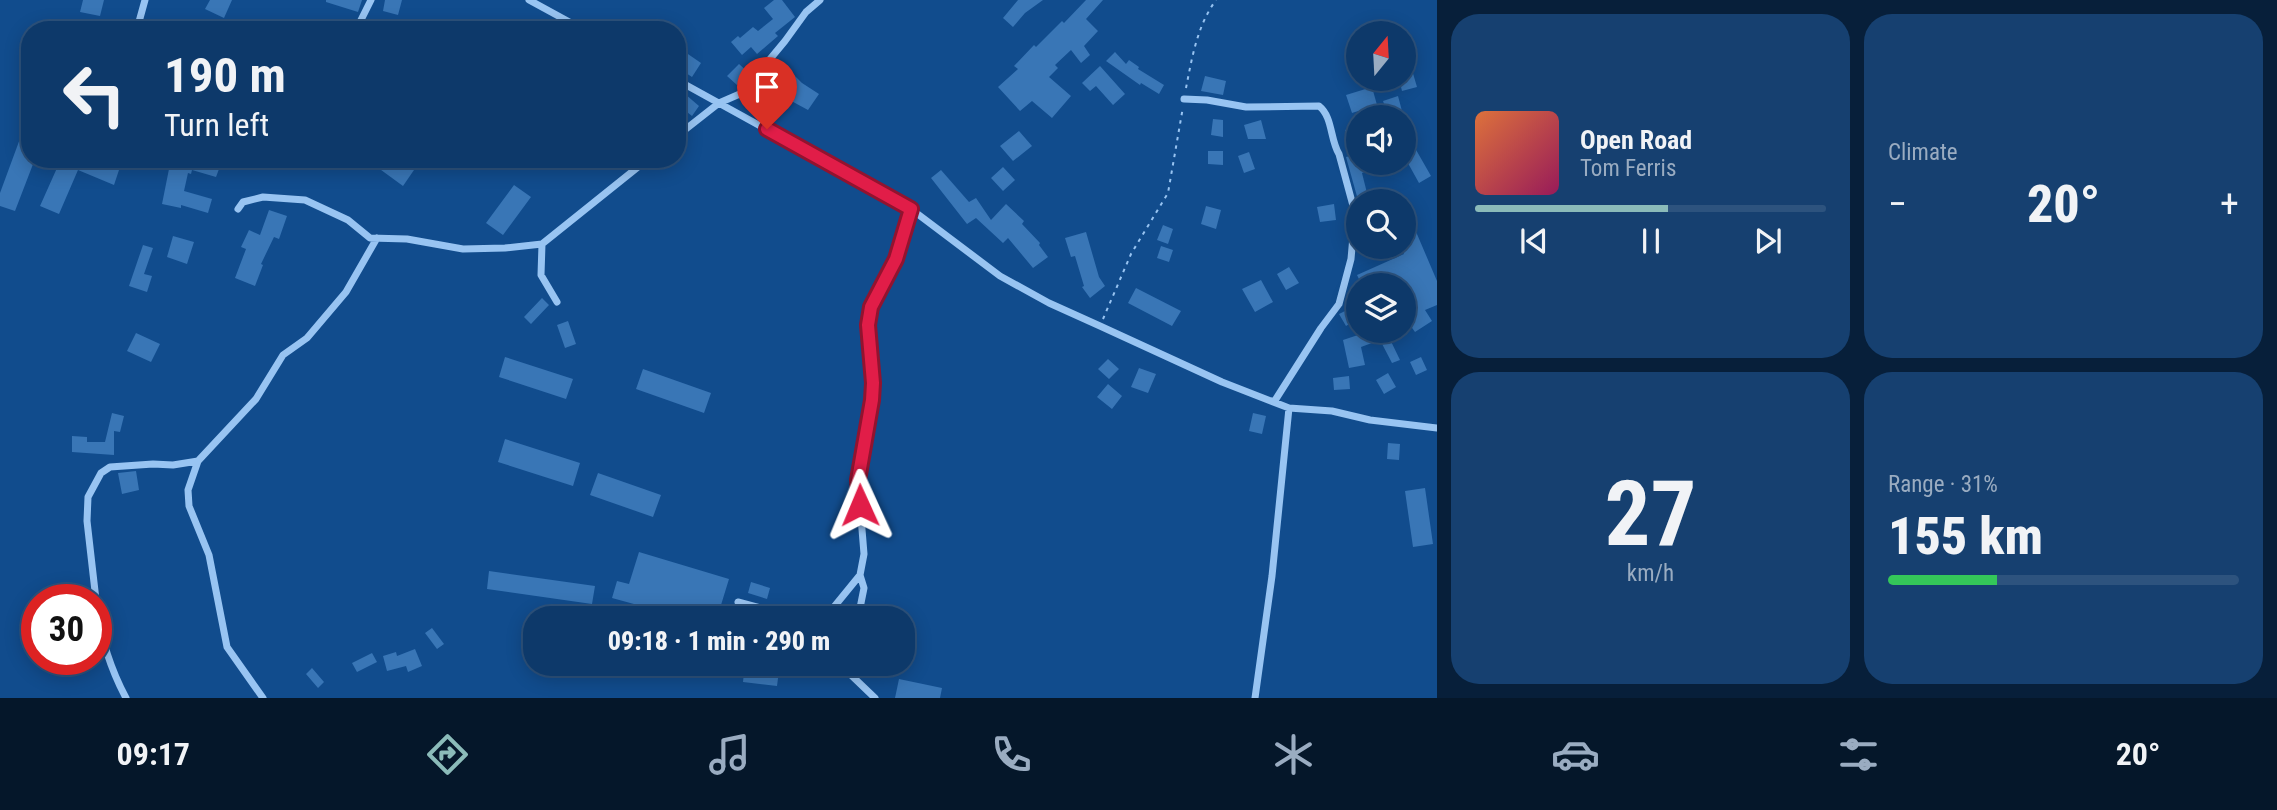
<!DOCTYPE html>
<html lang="en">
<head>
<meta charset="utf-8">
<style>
	body { margin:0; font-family:"Roboto Condensed",sans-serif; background:#164070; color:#f1f3f6; height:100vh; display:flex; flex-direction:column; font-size:26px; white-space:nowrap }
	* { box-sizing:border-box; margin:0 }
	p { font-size:23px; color:#9aacc1 }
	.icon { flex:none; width:38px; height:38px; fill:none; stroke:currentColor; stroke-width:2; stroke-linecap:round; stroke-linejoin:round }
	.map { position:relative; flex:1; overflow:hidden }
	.details { display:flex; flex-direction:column; gap:14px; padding:14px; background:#071f3a; width:840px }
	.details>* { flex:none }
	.banner { position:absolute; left:21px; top:21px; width:665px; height:147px; border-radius:28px; box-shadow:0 4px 18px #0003,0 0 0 2px #2d537e; background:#0d396a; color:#f1f3f6; overflow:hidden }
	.needle { width:46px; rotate:18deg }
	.controls { position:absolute; left:1346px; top:21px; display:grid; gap:14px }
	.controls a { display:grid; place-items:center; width:70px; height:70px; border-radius:50%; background:#0d396a; box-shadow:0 4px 18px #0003,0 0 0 2px #2d537e; font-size:35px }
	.speed { position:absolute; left:21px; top:584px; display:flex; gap:14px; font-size:35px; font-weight:700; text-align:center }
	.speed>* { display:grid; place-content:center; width:91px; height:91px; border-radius:50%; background:#0d396a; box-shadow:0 4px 18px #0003,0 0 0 2px #2d537e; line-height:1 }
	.speed .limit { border:10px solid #d22; background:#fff; color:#111 }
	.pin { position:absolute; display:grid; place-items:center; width:60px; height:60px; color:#fff; margin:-72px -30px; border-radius:50% 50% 50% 0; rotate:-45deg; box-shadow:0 0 7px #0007 }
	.pin .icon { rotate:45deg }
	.me { position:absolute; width:77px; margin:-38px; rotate:359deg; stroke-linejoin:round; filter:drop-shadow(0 0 5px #0008) }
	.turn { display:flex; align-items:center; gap:24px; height:147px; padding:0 28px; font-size:32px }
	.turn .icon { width:91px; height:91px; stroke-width:2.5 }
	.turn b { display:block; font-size:49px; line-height:60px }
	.big { font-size:52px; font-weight:800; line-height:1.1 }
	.details .widget { flex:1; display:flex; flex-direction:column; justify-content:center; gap:10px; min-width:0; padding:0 24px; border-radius:28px; background:#164070 }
	.details .dial { align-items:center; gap:0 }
	.dial b { font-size:91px; line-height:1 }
	.song { display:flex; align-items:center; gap:21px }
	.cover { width:84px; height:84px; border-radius:10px; background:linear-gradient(135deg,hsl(20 70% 55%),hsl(330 70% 35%)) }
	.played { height:7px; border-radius:4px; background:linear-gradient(90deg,#8bbbb9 55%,#2d537e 55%) }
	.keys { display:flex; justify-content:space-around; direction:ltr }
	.heat { display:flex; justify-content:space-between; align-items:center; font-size:38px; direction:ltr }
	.charge { height:10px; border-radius:5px; background:linear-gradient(90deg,#34c759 31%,#2d537e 0) }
	.details .tiles { flex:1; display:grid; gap:14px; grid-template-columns:repeat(2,1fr) }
	.trip { position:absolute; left:523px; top:606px; width:392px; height:70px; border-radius:28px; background:#0d396a; box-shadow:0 4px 18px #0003,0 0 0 2px #2d537e; font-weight:800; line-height:70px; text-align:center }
	.menu { display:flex; height:112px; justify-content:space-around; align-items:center; background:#05172a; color:#9aacc1 }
	.menu .icon { width:49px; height:49px }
	.menu .active { color:#8bbbb9 }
	.menu b { font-size:32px; color:#f1f3f6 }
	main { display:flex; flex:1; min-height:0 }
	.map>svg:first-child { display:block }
	.building { fill:#3976b6 }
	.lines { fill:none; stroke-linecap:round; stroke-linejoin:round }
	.path { stroke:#98c4f2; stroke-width:2; stroke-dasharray:3.5 5; stroke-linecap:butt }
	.minor { stroke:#98c4f2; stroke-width:7 }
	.route-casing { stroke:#92132f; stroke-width:18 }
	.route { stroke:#e11d48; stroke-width:12 }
</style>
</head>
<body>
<main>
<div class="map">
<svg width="1437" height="698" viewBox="0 0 1437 698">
	<rect width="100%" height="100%" fill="#114c8d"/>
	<path class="building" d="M83,0H104L100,16L80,12Z
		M210,0H232L224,18L205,9Z
		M326,0H362L358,12L326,2Z
		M385,0H402L398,15L383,11Z
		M774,0H782L795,17L775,33L778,36L757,54L751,47L742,55L731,42L738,36L740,38L753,27L758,31L773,19L764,8Z
		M1018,0H1043L1025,13L1013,27L1003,18Z
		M1086,0H1103L1086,19L1098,31L1084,46L1090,55L1081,63L1071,50L1055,65L1058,68L1049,77L1071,96L1052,118L1032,101L1020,111L998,87L1018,69L1014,66L1034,45L1036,47L1062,21L1064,23Z
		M685,52L701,63L692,77L677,67Z
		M1115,52L1126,64L1129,60L1139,67L1138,69L1164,85L1159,94L1141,83L1140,85L1106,61Z
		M739,64L749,73L737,85L727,76Z
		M1100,66L1125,94L1113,105L1096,86L1090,91L1082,83Z
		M1412,70L1417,87L1402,91L1399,79H1404V73Z
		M790,71L802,83L819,94L808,110L784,97L774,87Z
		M1205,76L1226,81L1223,95L1201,91Z
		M1372,87L1377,105L1352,113L1346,95Z
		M685,94L699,106L692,116L677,104Z
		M1398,96L1402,111L1388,115L1383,101Z
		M1213,119L1223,120V137L1211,135Z
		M1261,120L1266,139H1248L1244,125Z
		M1355,127L1358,136V163H1385L1362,173L1368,197L1358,200L1346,157L1354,155L1345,130Z
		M1019,131L1032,146L1013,161L1000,146Z
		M21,136L30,140V159H35L15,211L0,206V193Z
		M1415,148L1431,176L1419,183L1404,156Z
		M1208,151H1223V165L1208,164Z
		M1249,152L1255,169L1244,173L1238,156Z
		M61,159H76L96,168L100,159H109L121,164L114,185L78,170L59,214L40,206Z
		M171,159H195L219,169L216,177L192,170L191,174L188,173L184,191L212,199L208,213L181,205V208L162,204Z
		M366,159H399L414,170L403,186Z
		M1003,167L1015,180L1003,191L991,178Z
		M941,170L969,202L976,198L991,220L1006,204L1024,221L1022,224L1040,243L1039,245L1048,257L1033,268L1008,238L1003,243L976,218L967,224L931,178Z
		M514,185L531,197L503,235L486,223Z
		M1334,204L1336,220L1320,222L1317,207Z
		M1206,206L1221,210L1216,229L1201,224Z
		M269,210L287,216L279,239L274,237L261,264L263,265L255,286L235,278L246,249L241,247L249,230L260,235Z
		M1163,225L1173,229L1168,244L1157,240Z
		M1414,227L1437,281V305L1425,310L1432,321L1415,332L1410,325L1404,328V279L1390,285H1362L1357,275L1404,254L1401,247H1404V233Z
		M1086,232L1099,277L1105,286L1090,298L1082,287L1084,286L1075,256L1071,257L1065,238Z
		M173,236L194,242L187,264L167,257Z
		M143,245L153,248L144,274L152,276L147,292L129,286Z
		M1161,246L1173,250L1169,262L1157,258Z
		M1289,267L1299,283L1286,290L1277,274Z
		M1261,280L1273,302L1255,312L1242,289Z
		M1136,288L1181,311L1172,326L1128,303Z
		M542,298L549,305L531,324L524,317Z
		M1351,308L1357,319L1346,326L1339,314Z
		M568,321L576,344L565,348L557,325Z
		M1370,331H1386L1400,360L1392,363L1380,340L1361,347L1365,365L1349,368L1343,340Z
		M136,333L160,344L151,362L127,351Z
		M505,357L573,379L566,399L499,377Z
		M1421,357L1427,370L1416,375L1410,362Z
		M1108,359L1119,369L1109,379L1098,369Z
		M1139,368L1156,374L1148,393L1131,387Z
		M643,369L711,393L704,413L636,389Z
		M1388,373L1396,387L1384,394L1376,380Z
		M1349,376L1350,389L1334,390L1333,378Z
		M1108,384L1122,396L1112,409L1097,397Z
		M112,413L124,416L120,432L114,431V455L72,452V436L87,437V442H105Z
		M1253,413L1266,416L1262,434L1249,431Z
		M505,439L580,463L573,486L498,462Z
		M1388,443L1400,444L1399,460L1387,459Z
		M136,471L139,490L122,494L118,473Z
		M598,473L661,495L653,517L590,495Z
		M1425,488L1433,544L1413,547L1405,491Z
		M639,552L729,579L717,618H685L612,598L617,581L629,584Z
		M489,571L595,586L592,604L487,589Z
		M751,582L770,588L767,599L748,593Z
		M432,628L444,644L437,649L425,633Z
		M415,649L422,666L408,672L406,666L387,671L383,656L396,652L397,656Z
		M372,653L377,662L357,672L352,663Z
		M745,663H780L777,686L743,682Z
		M312,668L324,682L318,688L306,674Z
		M899,679L942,688L940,698H895Z"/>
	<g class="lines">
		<path class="path" d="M1186,88C1192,58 1197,26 1216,0
			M1103,319L1131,254L1168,193L1183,107"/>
		<path class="minor" d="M529,0L584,30
			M140,30L137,29L145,0
			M356,30L371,0
			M677,80L911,209L1000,276L1049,303L1100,326L1222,382L1289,408L1332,411L1370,420L1437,428
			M1184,99L1207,100L1246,107L1319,106C1333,117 1330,140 1339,154L1355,213L1351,259L1339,304L1321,328L1274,402
			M677,136L719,103L742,93L785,41L806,12L820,0
			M238,209L243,202L263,197L305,200L348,220L370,238L407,239L463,249L505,248L542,244
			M557,302L541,275L542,244L648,159
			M96,600L87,521L88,497L101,473L110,467L153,464L173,465L198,461
			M738,602L799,618
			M96,605C101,639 110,668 126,698
			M819,618L829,613L860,575L864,554L858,480L872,400L873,382L868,325L871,307L896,259L911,209
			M858,618L864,588L860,575
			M846,663L852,676L875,698
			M263,698L227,647L209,555L189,506L188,490L198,461L256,399L283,355L307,338L346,292L377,238
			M1255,698L1272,576L1289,408"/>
	</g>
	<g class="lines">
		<g class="route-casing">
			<path id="route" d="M767,129L911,209L896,259L871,307L868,325L873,383L872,400L858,480L860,505"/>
		</g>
		<use href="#route" class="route"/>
	</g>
</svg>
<div class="controls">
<a><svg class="needle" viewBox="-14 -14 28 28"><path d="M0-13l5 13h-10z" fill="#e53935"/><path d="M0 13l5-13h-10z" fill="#9aacc1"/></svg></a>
<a><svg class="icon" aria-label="sound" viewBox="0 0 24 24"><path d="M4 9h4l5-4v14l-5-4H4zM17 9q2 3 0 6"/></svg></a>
<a><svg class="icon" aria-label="search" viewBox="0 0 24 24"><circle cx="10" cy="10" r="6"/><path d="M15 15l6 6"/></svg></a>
<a><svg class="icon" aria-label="layers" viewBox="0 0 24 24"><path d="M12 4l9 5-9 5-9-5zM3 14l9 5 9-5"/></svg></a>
</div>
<div class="speed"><div class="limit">30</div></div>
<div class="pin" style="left:767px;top:129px;background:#d93025"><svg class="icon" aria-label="arrive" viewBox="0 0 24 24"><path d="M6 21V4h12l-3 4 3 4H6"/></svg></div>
<svg class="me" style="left:860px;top:505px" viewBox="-20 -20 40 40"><path d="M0-17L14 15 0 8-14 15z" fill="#e11d48" stroke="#fff" stroke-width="4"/></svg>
<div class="trip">09:18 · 1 min · 290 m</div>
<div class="banner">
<div class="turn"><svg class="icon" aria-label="left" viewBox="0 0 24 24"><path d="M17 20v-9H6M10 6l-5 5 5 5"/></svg><div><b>190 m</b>Turn left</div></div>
</div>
</div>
<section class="details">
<div class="tiles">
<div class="widget">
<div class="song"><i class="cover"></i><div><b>Open Road</b><p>Tom Ferris</p></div></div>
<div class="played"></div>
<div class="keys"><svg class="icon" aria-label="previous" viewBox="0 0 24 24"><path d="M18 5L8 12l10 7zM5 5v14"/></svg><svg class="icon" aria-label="pause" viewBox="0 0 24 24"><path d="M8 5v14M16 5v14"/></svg><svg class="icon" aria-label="next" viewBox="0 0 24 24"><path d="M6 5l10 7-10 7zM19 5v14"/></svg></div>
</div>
<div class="widget"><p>Climate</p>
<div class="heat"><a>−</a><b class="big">20°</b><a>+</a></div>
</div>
<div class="widget dial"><b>27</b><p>km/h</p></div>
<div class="widget"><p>Range · 31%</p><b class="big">155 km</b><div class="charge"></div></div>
</div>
</section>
</main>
<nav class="menu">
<b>09:17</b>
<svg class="icon active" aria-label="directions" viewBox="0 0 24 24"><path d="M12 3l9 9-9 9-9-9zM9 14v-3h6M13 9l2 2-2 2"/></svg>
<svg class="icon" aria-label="music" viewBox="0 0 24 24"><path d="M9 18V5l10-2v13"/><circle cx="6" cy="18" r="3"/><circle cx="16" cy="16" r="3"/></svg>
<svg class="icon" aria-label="phone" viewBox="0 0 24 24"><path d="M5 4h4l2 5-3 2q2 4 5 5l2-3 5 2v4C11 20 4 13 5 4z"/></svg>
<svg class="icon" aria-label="climate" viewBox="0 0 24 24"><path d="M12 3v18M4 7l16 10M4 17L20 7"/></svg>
<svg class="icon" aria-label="car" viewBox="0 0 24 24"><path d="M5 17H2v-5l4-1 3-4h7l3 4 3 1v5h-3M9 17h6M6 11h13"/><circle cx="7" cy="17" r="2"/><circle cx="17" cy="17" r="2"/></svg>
<svg class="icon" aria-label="filters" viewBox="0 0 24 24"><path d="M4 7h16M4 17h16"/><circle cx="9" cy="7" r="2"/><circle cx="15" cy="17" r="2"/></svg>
<b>20°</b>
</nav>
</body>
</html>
